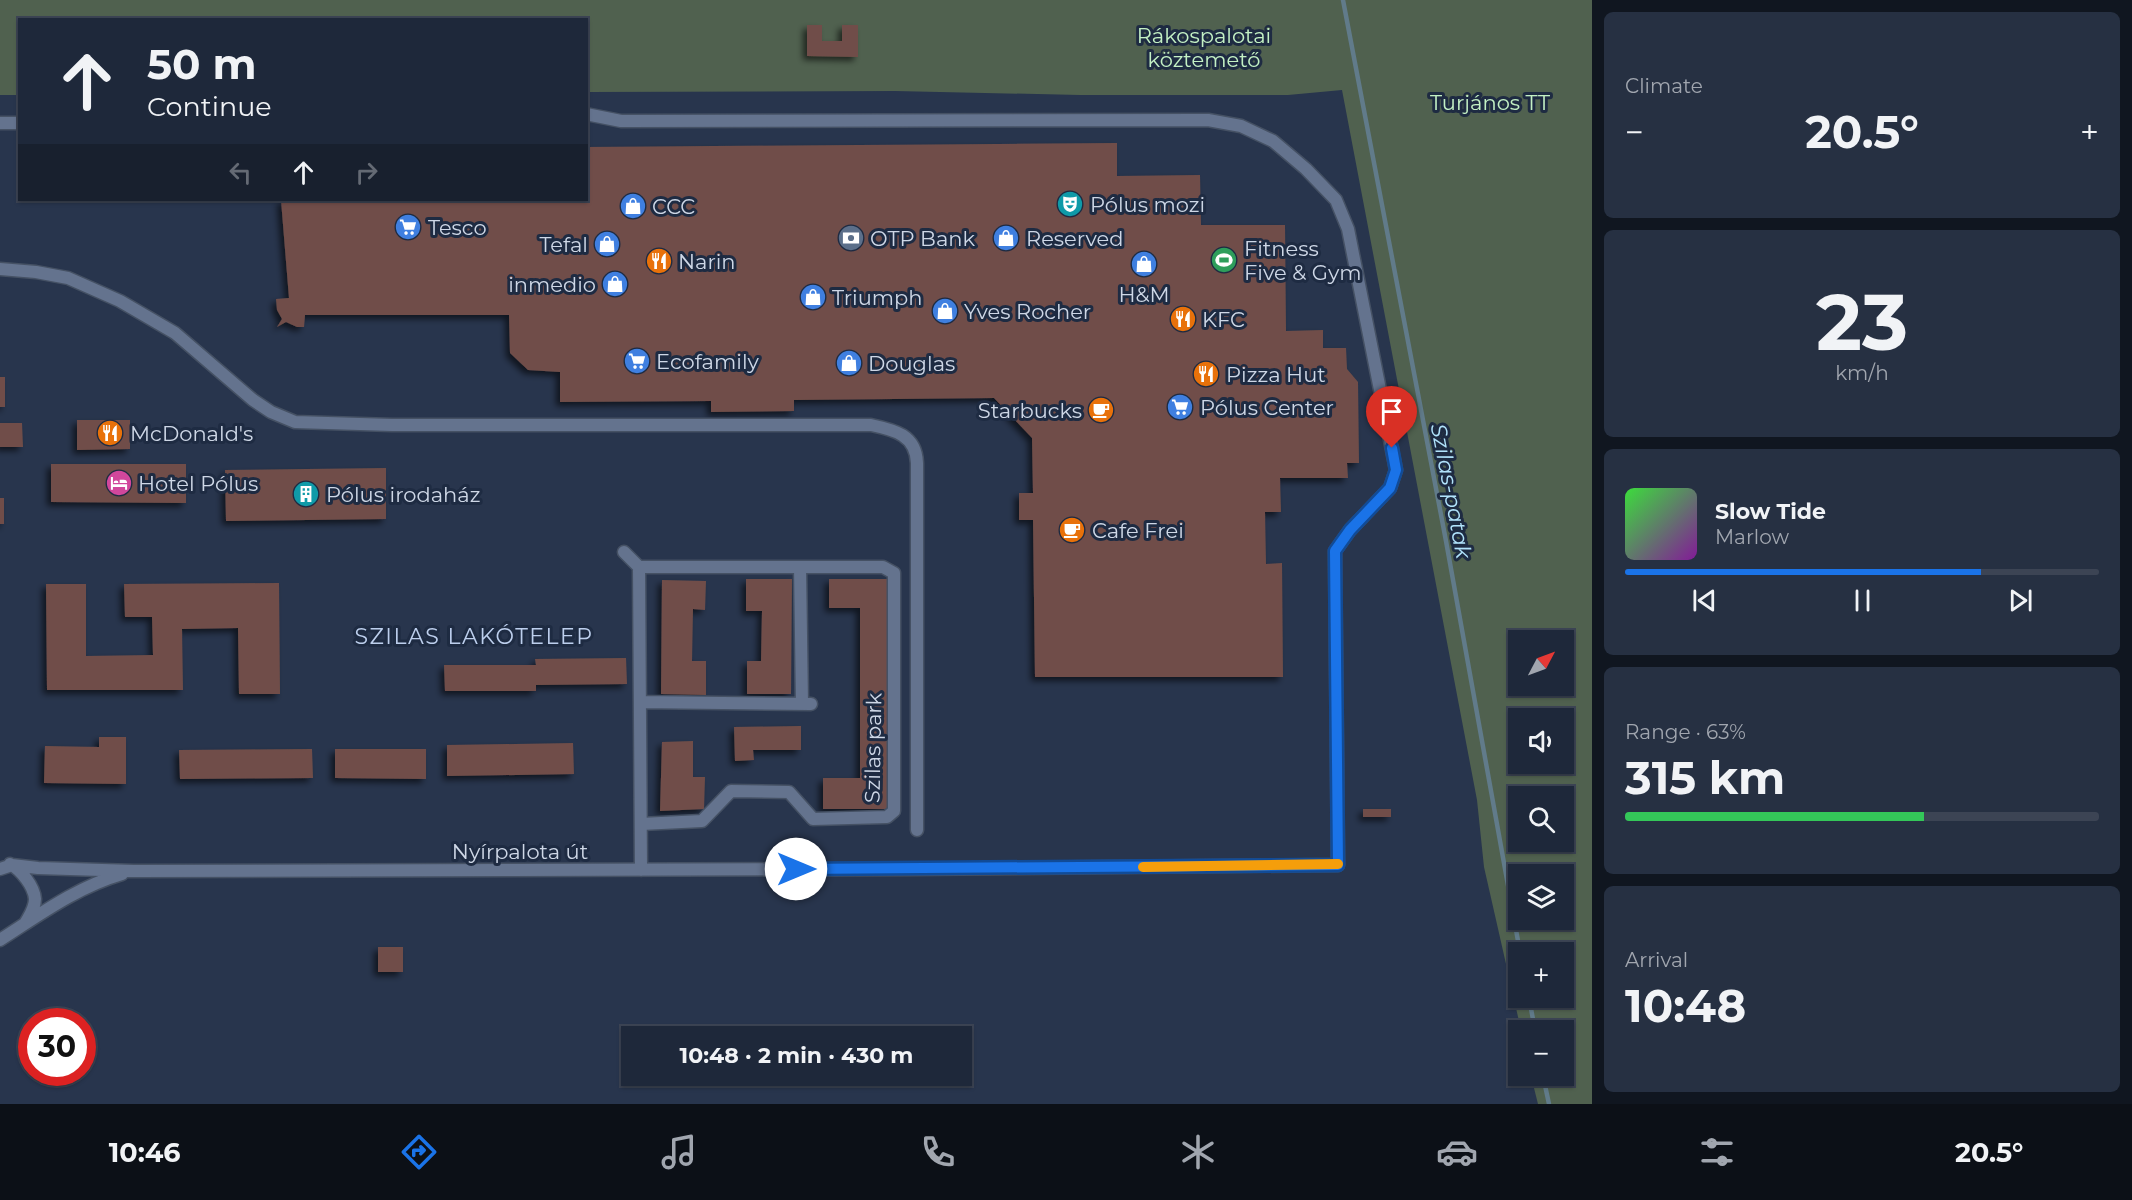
<!DOCTYPE html>
<html lang="en">
<head>
<meta charset="utf-8">
<style>
	body { margin:0; font-family:Montserrat,sans-serif; background:#263042; color:#f1f3f6; height:100vh; display:flex; flex-direction:column; font-size:22px; white-space:nowrap }
	* { box-sizing:border-box; margin:0 }
	p { font-size:20px; color:#a1a6af }
	.icon { flex:none; width:33px; height:33px; fill:none; stroke:currentColor; stroke-width:2; stroke-linecap:round; stroke-linejoin:round }
	.map { position:relative; flex:1; overflow:hidden }
	.details { display:flex; flex-direction:column; gap:12px; padding:12px; background:#101620; width:540px }
	.details>* { flex:none }
	.guide { position:absolute; left:18px; top:18px; width:570px; height:183px; border-radius:0px; box-shadow:0 2px 4px #0004,0 0 0 2px #3c4454; background:#1e283a; color:#f1f3f6; overflow:hidden }
	.needle { width:39px; rotate:49deg }
	.tools { position:absolute; left:1508px; top:630px; display:grid; gap:12px }
	.tools a { display:grid; place-items:center; width:66px; height:66px; border-radius:0px; background:#1e283a; box-shadow:0 2px 4px #0004,0 0 0 2px #3c4454; font-size:30px }
	.speed { position:absolute; left:18px; top:1008px; display:flex; gap:12px; font-size:30px; font-weight:700; text-align:center }
	.speed>* { display:grid; place-content:center; width:78px; height:78px; border-radius:50%; background:#1e283a; box-shadow:0 2px 4px #0004,0 0 0 2px #3c4454; line-height:1 }
	.speed .limit { border:9px solid #d22; background:#fff; color:#111 }
	.pin { position:absolute; display:grid; place-items:center; width:51px; height:51px; color:#fff; margin:-62px -26px; border-radius:50% 50% 50% 0; rotate:-45deg; box-shadow:0 0 6px #0007 }
	.pin .icon { rotate:45deg }
	.me { position:absolute; width:66px; margin:-33px; rotate:90deg; stroke-linejoin:round; filter:drop-shadow(0 0 4px #0008) }
	.turn { display:flex; align-items:center; gap:21px; height:126px; padding:0 30px; font-size:27px }
	.turn .icon { width:78px; height:78px; stroke-width:2.5 }
	.turn b { display:block; font-size:42px; line-height:51px }
	.lanes { display:flex; align-items:center; height:57px; padding:0 30px; background:#0003; justify-content:center; gap:30px; direction:ltr }
	.lanes .off { opacity:.35 }
	.big { font-size:45px; font-weight:700; line-height:1.1 }
	.details .card { flex:1; display:flex; flex-direction:column; justify-content:center; gap:9px; min-width:0; padding:0 21px; border-radius:9px; background:#263042 }
	.details .dial { align-items:center; gap:0 }
	.dial b { font-size:78px; line-height:1 }
	.song { display:flex; align-items:center; gap:18px }
	.cover { width:72px; height:72px; border-radius:9px; background:linear-gradient(135deg,hsl(120 70% 55%),hsl(290 70% 35%)) }
	.played { height:6px; border-radius:3px; background:linear-gradient(90deg,#1a73e8 75%,#3c4454 75%) }
	.keys { display:flex; justify-content:space-around; direction:ltr }
	.heat { display:flex; justify-content:space-between; align-items:center; font-size:33px; direction:ltr }
	.charge { height:9px; border-radius:4px; background:linear-gradient(90deg,#34c759 63%,#3c4454 0) }
	.trip { position:absolute; left:621px; top:1026px; width:351px; height:60px; border-radius:0px; background:#1e283a; box-shadow:0 2px 4px #0004,0 0 0 2px #3c4454; font-weight:700; line-height:60px; text-align:center }
	.tabs { display:flex; height:96px; justify-content:space-around; align-items:center; background:#0c1017; color:#a1a6af }
	.tabs .icon { width:42px; height:42px }
	.tabs .current { color:#1a73e8 }
	.tabs b { font-size:27px; color:#f1f3f6 }
	main { display:flex; flex:1; min-height:0 }
	.map>svg:first-child { display:block }
	.green { fill:#50614f; fill-rule:evenodd }
	.lines { fill:none; stroke-linecap:round; stroke-linejoin:round }
	.stream { stroke:#617b8a; stroke-width:4.5 }
	.building { fill:#704e48; filter:url(#shadow) }
	.minor-casing { stroke:#455164; stroke-width:15 }
	.minor { stroke:#64738e; stroke-width:12 }
	.route-casing { stroke:#114b97; stroke-width:15 }
	.route { stroke:#1a73e8; stroke-width:10 }
	.slow { stroke:#f59e0b; stroke-width:10 }
	.labels { text-anchor:middle; dominant-baseline:central; stroke-width:6; stroke-linejoin:round; paint-order:stroke }
	.park-label { font-size:21px; fill:#c4f1c4; stroke:#1e2b42 }
	.poi-label { font-size:21px; fill:#ced7e6; stroke:#1e2b42; text-anchor:start }
	.street-label { font-size:21px; fill:#ced7e6; stroke:#1e2b42 }
	.water-label { font-size:22px; font-style:italic; fill:#b1e3fb; stroke:#1e2b42 }
	.neighbourhood-label { font-size:22px; letter-spacing:1.5px; fill:#bdcfed; stroke:#1e2b42 }
</style>
</head>
<body>
<main>
<div class="map">
<svg width="1592" height="1104" viewBox="0 0 1592 1104">
	<defs>
		<filter id="shadow"><feDropShadow dx="-4" dy="4" stdDeviation="3" flood-color="#0009"/></filter>
	</defs>
	<rect width="100%" height="100%" fill="#28354d"/>
	<path class="green" d="M0,0H1592V1104H1538L1531,1076H1563V1030H1521L1484,867L1477,800L1342,90L1288,95H1080L895,91L587,92L586,20H20L19,95H0ZM1518,640H1563V686H1518ZM1518,718H1563V764H1518ZM1518,796H1563V842H1518ZM1518,874H1563V920H1518ZM1518,952H1563V998H1518Z"/>
	<g class="lines">
		<path class="stream" d="M1343,0L1446,541L1520,952
			M1529,998L1535,1030
			M1543,1076L1549,1104"/>
	</g>
	<path class="building" d="M807,25H822V41H842V25H858V57L807,56Z
		M1117,143V176L1200,175L1201,225H1285L1286,331L1323,330V348H1346L1347,369L1358,382L1359,463H1347L1348,478H1280L1281,512H1265L1266,564L1282,563L1283,677H1035L1033,520H1019V493H1033L1032,438L994,398L794,400V411L711,412V401L560,402V372L528,370L510,353L509,315H305L304,327H297L286,322L277,327L282,319L277,310L276,299L289,298L281,200H586V147Z
		M0,377H5V407H0Z
		M77,420H130V449L77,450Z
		M0,423H22L23,447H0Z
		M51,464H186V503L51,502Z
		M386,468V519L226,521L225,470Z
		M0,498H4V524H0Z
		M746,579H792L791,694H747V661H761L762,611H746Z
		M829,579H888V809H823V778H860V608H829Z
		M662,580L706,581L705,610L693,609L692,661H706V695L661,694Z
		M279,583L280,694H239L238,628L182,629L183,690H47L46,584H86V656L153,655L152,617H125L124,584Z
		M626,658L627,684L536,685V691H445L444,665H536L535,659Z
		M801,726V750H753L754,760L735,761L734,727Z
		M99,737H126V784L44,783L45,746L99,747Z
		M693,741V777H705L704,809L660,811L662,742Z
		M573,743L574,774L447,776V745Z
		M312,749L313,778L180,779L179,750Z
		M335,749H426V779L335,778Z
		M1363,809H1391V817H1363Z
		M378,947H403V972H378Z"/>
	<g class="lines">
		<g class="minor-casing">
			<path id="minor" d="M0,123H20
				M0,269L36,272L68,278L120,301L175,333L253,400L271,412L295,422L392,425H871C895,430 916,435 917,463V830
				M624,552L639,567L641,870
				M639,567H883L894,573V811L887,817L813,819L789,792L731,791L702,821L641,824
				M800,567L802,704
				M640,702L811,704
				M10,864C21,870 34,886 35,899C35,908 30,915 26,922
				M0,869L12,865L38,868L134,871L907,869L1338,865L1335,551L1350,530L1390,488L1396,470L1348,229L1336,200L1306,169L1273,141L1241,126L1208,120L621,121L586,114
				M0,940C39,915 77,887 122,874"/>
		</g>
		<use href="#minor" class="minor"/>
	</g>
	<g class="lines">
		<g class="route-casing">
			<path id="route" d="M796,869L1338,865L1335,551L1350,530L1390,488L1396,470L1392,448"/>
		</g>
		<use href="#route" class="route"/>
		<path class="slow" d="M1143,867L1338,864"/>
	</g>
	<defs>
		<g id="theatre-disc" transform="scale(1.35)"><circle r="9.5" fill="#0f9aa8" stroke="#1e2b42"/><path d="M-5-5.5Q0-4 5-5.5V0Q5 5 0 6Q-5 5-5 0ZM-3.3-2.5H-1v1.5H-3.3ZM1-2.5H3.3v1.5H1ZM-2.8 1Q0 5.5 2.8 1Z" fill="#fff"/></g>
		<g id="shop-disc" transform="scale(1.35)"><circle r="9.5" fill="#3f7fe0" stroke="#1e2b42"/><path d="M-5-2.5h2.3a2.7 3.5 0 0 1 5.4 0H5L5.5 6h-11ZM-1.5-2.5h3a1.5 2.3 0 0 0-3 0Z" fill="#fff"/></g>
		<g id="supermarket-disc" transform="scale(1.35)"><circle r="9.5" fill="#3f7fe0" stroke="#1e2b42"/><path d="M-6-5.5h2.5l.6 2H6L4.5 2H-2.5L-4.4-4H-6ZM-1.5 3.2a1.3 1.3 0 1 0 .1 0ZM3 3.2a1.3 1.3 0 1 0 .1 0Z" fill="#fff"/></g>
		<g id="bank-disc" transform="scale(1.35)"><circle r="9.5" fill="#5c6f8a" stroke="#1e2b42"/><path d="M-6-4H6V4H-6ZM0-2.3a2.3 2.3 0 1 0 0 4.6a2.3 2.3 0 1 0 0-4.6Z" fill="#fff"/></g>
		<g id="stadium-disc" transform="scale(1.35)"><circle r="9.5" fill="#2e9e5b" stroke="#1e2b42"/><path d="M0-5a6.5 5 0 1 0 0 10a6.5 5 0 1 0 0-10ZM-3.5-1.8h7v3.6h-7Z" fill="#fff"/></g>
		<g id="restaurant-disc" transform="scale(1.35)"><circle r="9.5" fill="#e8710a" stroke="#1e2b42"/><path d="M-5-6h1v4h1v-4h1v4h1v-4h1v5L-1.5 .5V6h-2V.5L-5-1ZM5-6V6H3V1.5H1.5Q1.5-4 5-6Z" fill="#fff"/></g>
		<g id="cafe-disc" transform="scale(1.35)"><circle r="9.5" fill="#e8710a" stroke="#1e2b42"/><path d="M-5.5-4.5H6V0H3Q3 3.5 0 3.5H-2.5Q-5.5 3.5-5.5 0ZM3-3.2v2h1.7v-2ZM-6 4.5H4V6H-6Z" fill="#fff"/></g>
		<g id="hotel-disc" transform="scale(1.35)"><circle r="9.5" fill="#d1479c" stroke="#1e2b42"/><path d="M-6-4.5h1.5V1H6V5H4.5V3h-9V5H-6ZM-4 0a1.8 1.8 0 1 1 3.6 0ZM.5 0V-2.5h3Q6-2.5 6 0Z" fill="#fff"/></g>
		<g id="building-disc" transform="scale(1.35)"><circle r="9.5" fill="#0f9aa8" stroke="#1e2b42"/><path d="M-4-6H4V6H1V3H-1V6H-4ZM-2.5-4.3h1.7v1.8h-1.7ZM.8-4.3h1.7v1.8H.8ZM-2.5-1h1.7V.8h-1.7ZM.8-1h1.7V.8H.8Z" fill="#fff"/></g>
	</defs>
	<g fill-rule="evenodd">
		<use href="#theatre-disc" x="1070" y="204"/>
		<use href="#shop-disc" x="633" y="206"/>
		<use href="#supermarket-disc" x="408" y="227"/>
		<use href="#bank-disc" x="851" y="238"/>
		<use href="#shop-disc" x="1006" y="238"/>
		<use href="#shop-disc" x="607" y="244"/>
		<use href="#stadium-disc" x="1224" y="260"/>
		<use href="#restaurant-disc" x="659" y="261"/>
		<use href="#shop-disc" x="1144" y="264"/>
		<use href="#shop-disc" x="615" y="284"/>
		<use href="#shop-disc" x="813" y="297"/>
		<use href="#shop-disc" x="945" y="311"/>
		<use href="#restaurant-disc" x="1183" y="319"/>
		<use href="#supermarket-disc" x="637" y="361"/>
		<use href="#shop-disc" x="849" y="363"/>
		<use href="#restaurant-disc" x="1206" y="374"/>
		<use href="#supermarket-disc" x="1180" y="407"/>
		<use href="#cafe-disc" x="1101" y="410"/>
		<use href="#restaurant-disc" x="110" y="433"/>
		<use href="#hotel-disc" x="119" y="483"/>
		<use href="#building-disc" x="306" y="494"/>
		<use href="#cafe-disc" x="1072" y="530"/>
	</g>
	<g class="labels">
		<g class="park-label">
			<text x="1204" y="35">Rákospalotai<tspan x="1204" dy="24">köztemető</tspan></text>
			<text x="1490" y="102">Turjános TT</text>
		</g>
		<g class="poi-label">
			<text x="1090" y="204">Pólus mozi</text>
			<text x="652" y="206">CCC</text>
			<text x="428" y="227">Tesco</text>
			<text x="870" y="238">OTP Bank</text>
			<text x="1026" y="238">Reserved</text>
			<text x="588" y="244" text-anchor="end">Tefal</text>
			<text x="1244" y="248">Fitness<tspan x="1244" dy="24">Five &amp; Gym</tspan></text>
			<text x="678" y="261">Narin</text>
			<text x="596" y="284" text-anchor="end">inmedio</text>
			<text x="1144" y="294" text-anchor="middle">H&amp;M</text>
			<text x="832" y="297">Triumph</text>
			<text x="964" y="311">Yves Rocher</text>
			<text x="1202" y="319">KFC</text>
			<text x="656" y="361">Ecofamily</text>
			<text x="868" y="363">Douglas</text>
			<text x="1226" y="374">Pizza Hut</text>
			<text x="1200" y="407">Pólus Center</text>
			<text x="1082" y="410" text-anchor="end">Starbucks</text>
			<text x="130" y="433">McDonald's</text>
			<text x="138" y="483">Hotel Pólus</text>
			<text x="326" y="494">Pólus irodaház</text>
			<text x="1092" y="530">Cafe Frei</text>
		</g>
		<g class="street-label">
			<text transform="translate(873 748) rotate(-89)">Szilas park</text>
			<text x="520" y="851">Nyírpalota út</text>
		</g>
		<g class="water-label">
			<text transform="translate(1451 491) rotate(79)">Szilas-patak</text>
		</g>
		<g class="neighbourhood-label">
			<text x="474" y="636">SZILAS LAKÓTELEP</text>
		</g>
	</g>
</svg>
<div class="tools">
<a><svg class="needle" viewBox="-14 -14 28 28"><path d="M0-13l5 13h-10z" fill="#e53935"/><path d="M0 13l5-13h-10z" fill="#a1a6af"/></svg></a>
<a><svg class="icon" aria-label="sound" viewBox="0 0 24 24"><path d="M4 9h4l5-4v14l-5-4H4zM17 9q2 3 0 6"/></svg></a>
<a><svg class="icon" aria-label="search" viewBox="0 0 24 24"><circle cx="10" cy="10" r="6"/><path d="M15 15l6 6"/></svg></a>
<a><svg class="icon" aria-label="layers" viewBox="0 0 24 24"><path d="M12 4l9 5-9 5-9-5zM3 14l9 5 9-5"/></svg></a>
<a>+</a>
<a>−</a>
</div>
<div class="speed"><div class="limit">30</div></div>
<div class="pin" style="left:1392px;top:448px;background:#d93025"><svg class="icon" aria-label="arrive" viewBox="0 0 24 24"><path d="M6 21V4h12l-3 4 3 4H6"/></svg></div>
<svg class="me" style="left:796px;top:869px" viewBox="-20 -20 40 40"><circle r="19" fill="#fff"/><path d="M0-13L10 11 0 6-10 11z" fill="#1a73e8"/></svg>
<div class="trip">10:48 · 2 min · 430 m</div>
<div class="guide">
<div class="turn"><svg class="icon" aria-label="ahead" viewBox="0 0 24 24"><path d="M12 20V5M6 11l6-6 6 6"/></svg><div><b>50 m</b>Continue</div></div>
<div class="lanes"><svg class="icon off" aria-label="left" viewBox="0 0 24 24"><path d="M17 20v-9H6M10 6l-5 5 5 5"/></svg><svg class="icon" aria-label="ahead" viewBox="0 0 24 24"><path d="M12 20V5M6 11l6-6 6 6"/></svg><svg class="icon off" aria-label="right" viewBox="0 0 24 24"><path d="M7 20v-9h11M14 6l5 5-5 5"/></svg></div>
</div>
</div>
<section class="details">
<div class="card"><p>Climate</p>
<div class="heat"><a>−</a><b class="big">20.5°</b><a>+</a></div>
</div>
<div class="card dial"><b>23</b><p>km/h</p></div>
<div class="card">
<div class="song"><i class="cover"></i><div><b>Slow Tide</b><p>Marlow</p></div></div>
<div class="played"></div>
<div class="keys"><svg class="icon" aria-label="previous" viewBox="0 0 24 24"><path d="M18 5L8 12l10 7zM5 5v14"/></svg><svg class="icon" aria-label="pause" viewBox="0 0 24 24"><path d="M8 5v14M16 5v14"/></svg><svg class="icon" aria-label="next" viewBox="0 0 24 24"><path d="M6 5l10 7-10 7zM19 5v14"/></svg></div>
</div>
<div class="card"><p>Range · 63%</p><b class="big">315 km</b><div class="charge"></div></div>
<div class="card"><p>Arrival</p><b class="big">10:48</b></div>
</section>
</main>
<nav class="tabs">
<b>10:46</b>
<svg class="icon current" aria-label="directions" viewBox="0 0 24 24"><path d="M12 3l9 9-9 9-9-9zM9 14v-3h6M13 9l2 2-2 2"/></svg>
<svg class="icon" aria-label="music" viewBox="0 0 24 24"><path d="M9 18V5l10-2v13"/><circle cx="6" cy="18" r="3"/><circle cx="16" cy="16" r="3"/></svg>
<svg class="icon" aria-label="phone" viewBox="0 0 24 24"><path d="M5 4h4l2 5-3 2q2 4 5 5l2-3 5 2v4C11 20 4 13 5 4z"/></svg>
<svg class="icon" aria-label="climate" viewBox="0 0 24 24"><path d="M12 3v18M4 7l16 10M4 17L20 7"/></svg>
<svg class="icon" aria-label="car" viewBox="0 0 24 24"><path d="M5 17H2v-5l4-1 3-4h7l3 4 3 1v5h-3M9 17h6M6 11h13"/><circle cx="7" cy="17" r="2"/><circle cx="17" cy="17" r="2"/></svg>
<svg class="icon" aria-label="filters" viewBox="0 0 24 24"><path d="M4 7h16M4 17h16"/><circle cx="9" cy="7" r="2"/><circle cx="15" cy="17" r="2"/></svg>
<b>20.5°</b>
</nav>
</body>
</html>
